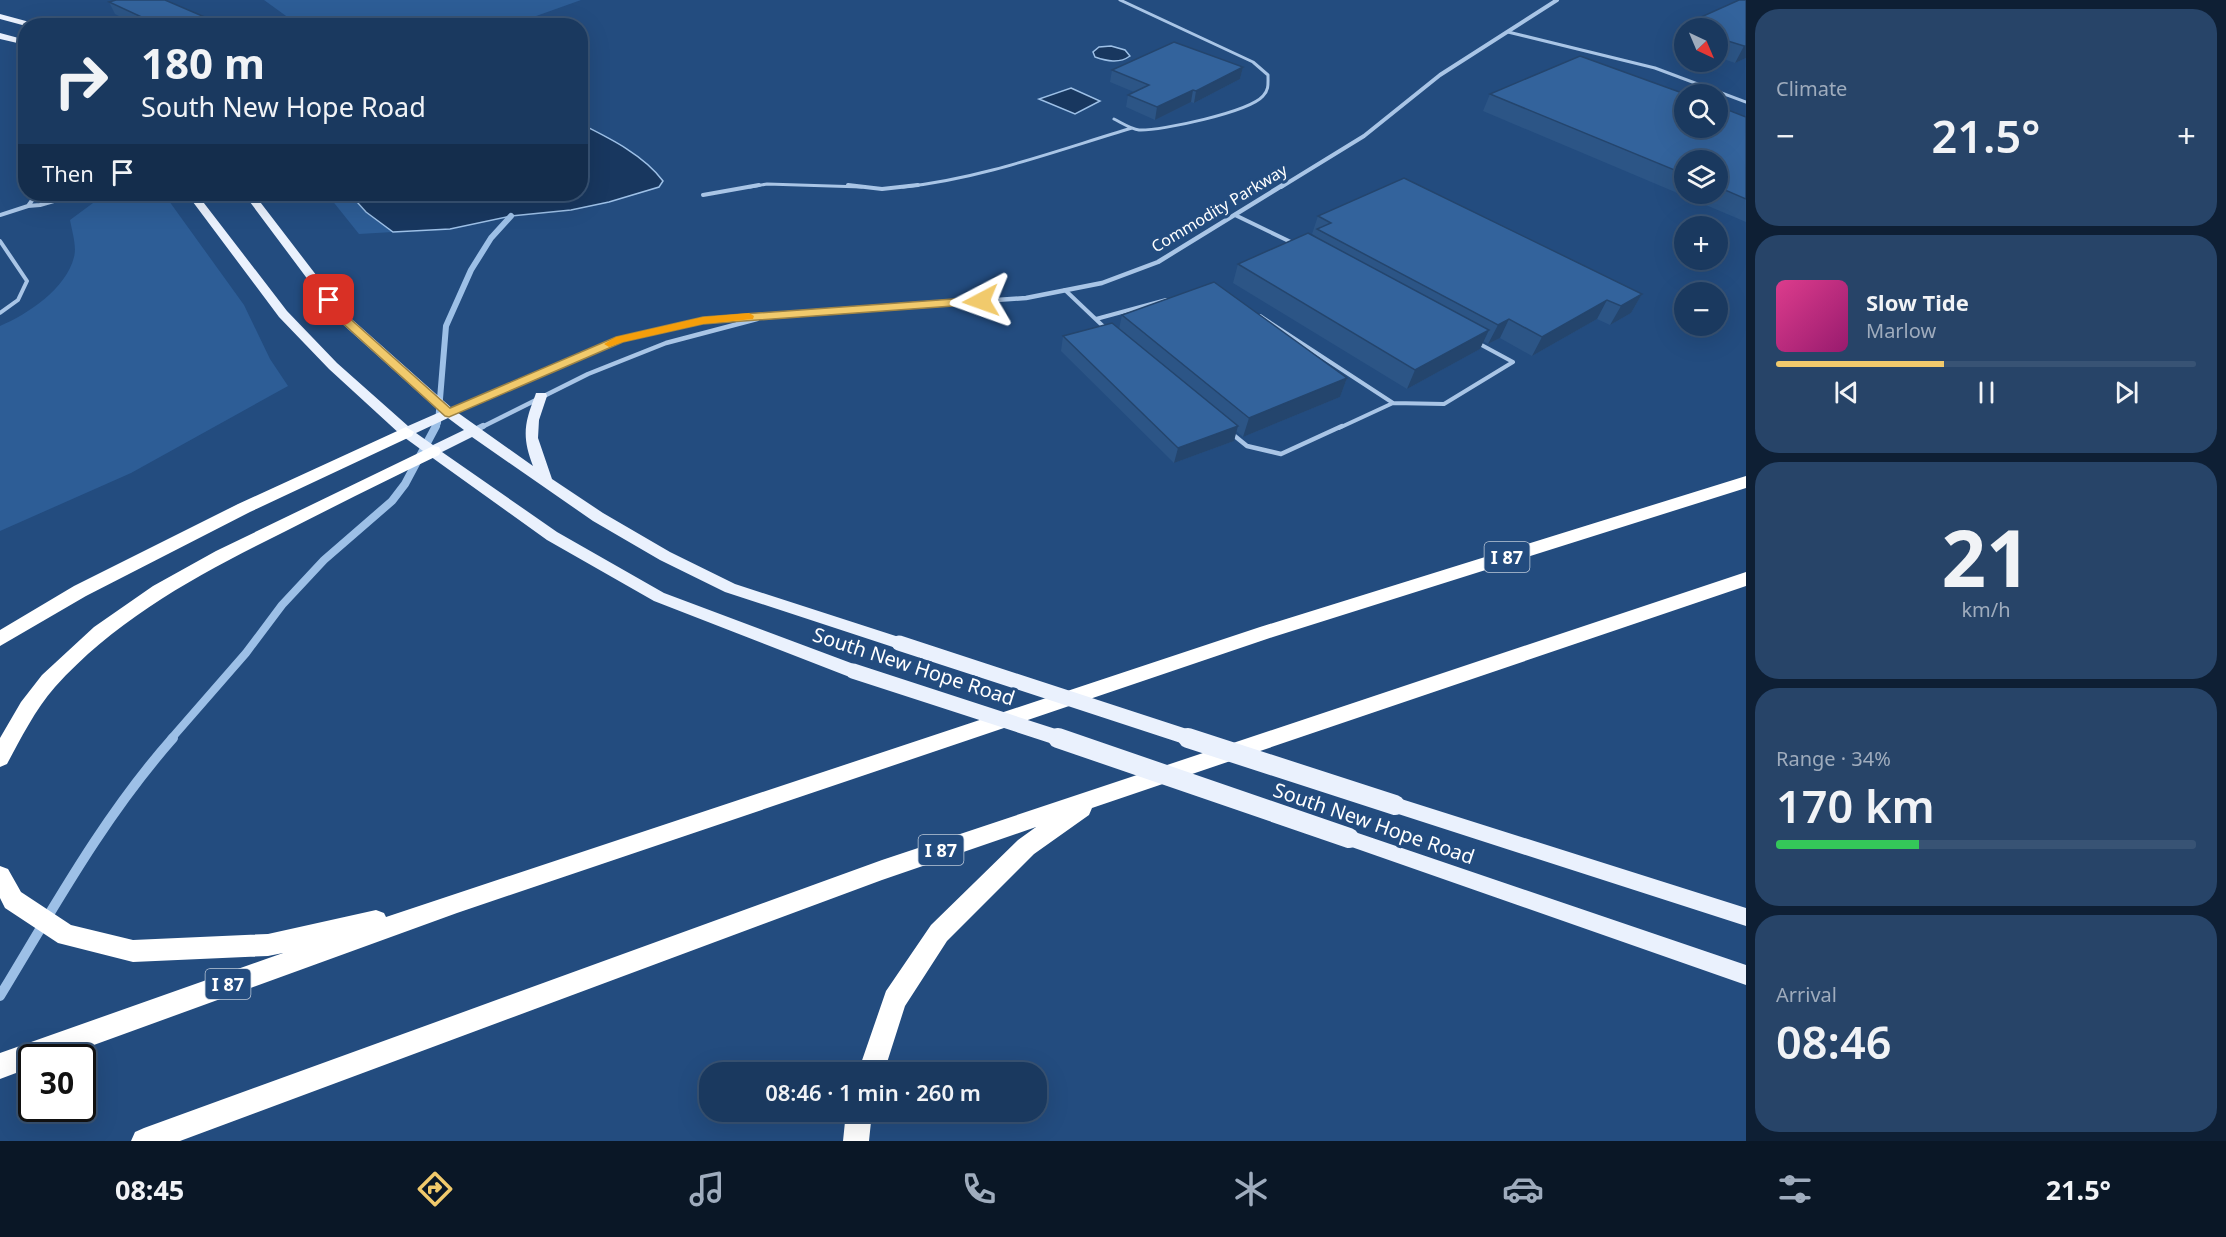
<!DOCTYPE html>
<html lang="en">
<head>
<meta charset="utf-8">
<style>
	body { margin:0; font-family:"Noto Sans",sans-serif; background:#274468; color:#f1f3f6; height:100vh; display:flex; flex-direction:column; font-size:22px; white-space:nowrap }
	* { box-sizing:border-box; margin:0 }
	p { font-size:20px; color:#9facbd }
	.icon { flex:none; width:33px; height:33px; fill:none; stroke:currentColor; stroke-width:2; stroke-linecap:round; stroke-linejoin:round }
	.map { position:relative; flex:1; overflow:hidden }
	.drawer { display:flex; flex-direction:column; gap:9px; padding:9px; background:#0e1f34; width:480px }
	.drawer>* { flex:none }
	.hud { position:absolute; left:18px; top:18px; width:570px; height:183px; border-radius:24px; box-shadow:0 6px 24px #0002,0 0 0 2px #385374; background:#1a395f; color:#f1f3f6; overflow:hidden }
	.needle { width:39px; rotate:136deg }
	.tools { position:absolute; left:1674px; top:18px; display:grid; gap:12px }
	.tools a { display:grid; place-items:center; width:54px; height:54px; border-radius:50%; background:#1a395f; box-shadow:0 6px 24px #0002,0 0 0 2px #385374; font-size:30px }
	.speed { position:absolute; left:18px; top:1044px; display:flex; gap:12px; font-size:30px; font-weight:700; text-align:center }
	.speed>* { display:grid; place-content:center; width:78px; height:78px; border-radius:50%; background:#1a395f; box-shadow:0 6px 24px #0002,0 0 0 2px #385374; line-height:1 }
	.speed .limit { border:3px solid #111; border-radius:9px; background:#fff; color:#111 }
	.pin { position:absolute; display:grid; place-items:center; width:51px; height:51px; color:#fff; margin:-26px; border-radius:12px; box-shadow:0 3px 9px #0006 }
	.me { position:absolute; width:66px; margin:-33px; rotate:266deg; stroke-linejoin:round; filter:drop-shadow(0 0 4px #0008) }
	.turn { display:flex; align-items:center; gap:21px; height:126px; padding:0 24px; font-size:27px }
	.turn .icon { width:78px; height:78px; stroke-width:2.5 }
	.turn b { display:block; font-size:42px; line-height:51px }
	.then { display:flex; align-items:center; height:57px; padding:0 24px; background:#0003; gap:12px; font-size:22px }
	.big { font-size:45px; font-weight:600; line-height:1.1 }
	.drawer .tile { flex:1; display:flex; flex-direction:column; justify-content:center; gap:9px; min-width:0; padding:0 21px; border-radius:24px; background:#274468 }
	.drawer .dial { align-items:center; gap:0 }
	.dial b { font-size:78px; line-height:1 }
	.song { display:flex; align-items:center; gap:18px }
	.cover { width:72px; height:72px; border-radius:9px; background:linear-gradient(135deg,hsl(330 70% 55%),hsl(320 70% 35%)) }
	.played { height:6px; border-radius:3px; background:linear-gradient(90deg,#f1ca6c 40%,#385374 40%) }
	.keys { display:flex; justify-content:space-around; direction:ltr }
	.heat { display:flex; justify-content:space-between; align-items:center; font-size:33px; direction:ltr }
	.charge { height:9px; border-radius:4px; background:linear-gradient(90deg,#34c759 34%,#385374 0) }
	.trip { position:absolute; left:699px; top:1062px; width:348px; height:60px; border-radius:24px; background:#1a395f; box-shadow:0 6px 24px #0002,0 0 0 2px #385374; font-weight:600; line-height:60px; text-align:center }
	.dock { display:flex; height:96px; justify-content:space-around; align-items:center; background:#0a1726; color:#9facbd }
	.dock .icon { width:42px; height:42px }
	.dock .active { color:#f1ca6c }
	.dock b { font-size:27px; color:#f1f3f6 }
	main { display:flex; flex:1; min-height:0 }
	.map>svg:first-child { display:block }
	.green { fill:#2d5d96 }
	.water { fill:#18375f; stroke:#9dc0e7; stroke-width:1.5 }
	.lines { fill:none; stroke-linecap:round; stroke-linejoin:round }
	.stream-far2 { stroke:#9dc0e7; stroke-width:6 }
	.stream-far1 { stroke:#9dc0e7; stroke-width:8 }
	.stream { stroke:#9dc0e7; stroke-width:10 }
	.service-far2 { stroke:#a9c5e6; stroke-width:3 }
	.service-far1 { stroke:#a9c5e6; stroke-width:4 }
	.service { stroke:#a9c5e6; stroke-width:4.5 }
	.minor-far2 { stroke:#a9c5e6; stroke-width:4 }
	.minor-far1 { stroke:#a9c5e6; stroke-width:4.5 }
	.minor { stroke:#a9c5e6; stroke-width:6 }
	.primary { fill:#eaf1fd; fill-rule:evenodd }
	.motorway { fill:#fff; fill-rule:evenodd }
	.primary-bridge-far1 { stroke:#eaf1fd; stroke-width:15 }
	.primary-bridge { stroke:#eaf1fd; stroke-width:20 }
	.wall { fill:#2c5586; fill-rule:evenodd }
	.shaded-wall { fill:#24456d }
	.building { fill:#33639c; stroke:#24456d; stroke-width:1.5 }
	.route { fill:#f1ca6c; stroke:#9d8346; stroke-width:1.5 }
	.slow { fill:#f59e0b }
	.labels { text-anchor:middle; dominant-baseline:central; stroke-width:6; stroke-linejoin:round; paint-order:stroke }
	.far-street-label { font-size:16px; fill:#fff; stroke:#234c7f }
	.shield { fill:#234c7f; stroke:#bdc9d9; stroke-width:1.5 }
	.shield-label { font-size:18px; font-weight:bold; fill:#fff }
	.street-label { font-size:20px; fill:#fff; stroke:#234c7f }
</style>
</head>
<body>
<main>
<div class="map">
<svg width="1746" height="1141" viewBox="0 0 1746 1141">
	<rect width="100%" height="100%" fill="#234c7f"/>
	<path class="green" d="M264,0H581L511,25L291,26L293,21Z
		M111,194H164L244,305L270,359L288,386L131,473L0,531V326C28,314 66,289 74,257C77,247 72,231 70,220L93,203Z
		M327,194H355C360,212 378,221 393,232L359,234Z"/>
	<path class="water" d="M1111,46L1125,50L1130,56C1119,64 1107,61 1095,57L1093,52L1099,47Z
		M1071,88L1100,101L1075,114L1039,99Z
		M581,124C609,138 644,155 663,181L659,187L609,202L571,210L511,216L450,229L393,232L366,212L357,202L355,194H580Z"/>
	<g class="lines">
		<path class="stream-far2" d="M435,428L438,423L446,326L471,270L491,238L511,216"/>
		<path class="stream-far1" d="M171,739L246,653L282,605L324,560L392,501L405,484L436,426"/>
		<path class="stream" d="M0,996C54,907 104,816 173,738"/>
		<path class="service-far2" d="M1508,32L1655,68L1746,102
			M1114,119C1122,123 1131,129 1139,130C1161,131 1249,112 1263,96C1269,90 1268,84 1268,75L1253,62L1120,0
			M750,187L767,184L862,187
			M903,187C981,179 1058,150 1132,128"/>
		<path class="service-far1" d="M848,185L882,189L918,185
			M50,194L33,199L28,206L40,205L78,194
			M703,195L759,185
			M0,215L28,206
			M1235,215L1295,244
			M0,241L27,281L18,300L0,313
			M1065,290L1105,328
			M1260,316L1393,403
			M1096,319L1166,300
			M1339,428L1393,403L1444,404L1513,362L1476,342"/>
		<path class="service" d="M1231,433L1247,446L1281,454L1342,426"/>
		<path class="minor-far2" d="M1281,187L1364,136L1440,75L1557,0"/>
		<path class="minor-far1" d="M449,413L620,339L703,320L1026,298L1102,283L1158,262L1283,185
			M480,428L588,374L666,343L757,319"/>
		<path class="minor" d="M473,431L483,426"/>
		<path class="primary" d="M0,14L37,24L38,26H26L0,19Z
			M0,33L26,40V45L0,39Z
			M187,194H197L287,311L337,363L408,426L440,412L338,320L244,194H254L346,314L454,410L533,466C522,437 524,424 535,396L536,393H546L547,396L539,420L538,438L552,479L603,513L670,552L735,584L905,639L907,643L905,647L899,649L725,592L660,560L593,521L472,437L442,452L557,532L664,593L859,666L861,671L859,676L853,677L847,676L654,601L547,540L441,464L401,435L329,369L279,317ZM448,418L464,430L433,445L416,433Z
			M1395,797L1746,908V926L1389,811L1386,805L1389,799Z
			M1349,830L1746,965V985L1343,844L1340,838L1343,832Z"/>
		<path class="motorway" d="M406,427L414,432L412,436L250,512L86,596L0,646V630L74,586L238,504Z
			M433,446L439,447L441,451L439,455C387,480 335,506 284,532C201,573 118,617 55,687C35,710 21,738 7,764L0,767V738L21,702L42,675L94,627L153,586L216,551Z
			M1746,476V488L1273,637L457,913L58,1058H32V1067L0,1079V1053L283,953L268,956L133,962L58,943L5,908L0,898V866L8,869L21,892L71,925L133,940L268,934L376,910L384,913L386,917L1260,627Z
			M1746,572V586L1092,808L1089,815L1034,854L947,941L905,1006L884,1072H858L886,991L931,925L1018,840L1036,827L882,880L180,1141H131L135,1132L144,1128L882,860Z
			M846,1112H872L869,1141H843Z"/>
		<path class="primary-bridge-far1" d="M899,643L1193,739
			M853,671L1062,739"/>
		<path class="primary-bridge" d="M1058,738L1349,838
			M1188,738L1395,805"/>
	</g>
	<path class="wall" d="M1739,0L1746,58L1735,63L1718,57V28H1684V46L1673,42L1681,26Z
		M109,2L221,26H139L115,14Z
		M1243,67L1240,79L1194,103L1191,102L1155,120L1126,107L1128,95L1134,92L1110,82L1112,70Z
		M1490,94L1746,117V222L1483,111ZM1684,160H1718V194H1684Z
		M1318,216L1642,294L1631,313L1610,325L1597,319L1532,356L1500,338L1488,344L1483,341L1480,349L1407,389L1233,283L1238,264L1315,237V236L1312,234Z
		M1122,315L1347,378L1340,397L1243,437L1236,431L1234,441L1174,463L1061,351L1063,336L1119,329Z"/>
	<path class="shaded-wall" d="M1744,46H1746V58L1735,63Z
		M1243,67L1240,79L1194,103L1196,91Z
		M1193,90L1191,102L1155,120L1157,107Z
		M1642,294L1631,313L1610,325L1621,306Z
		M1607,300L1597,319L1532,356L1542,337Z
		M1509,319L1500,338L1488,344L1498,325Z
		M1489,330L1480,349L1407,389L1415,370Z
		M1347,378L1340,397L1243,437L1249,418Z
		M1238,426L1234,441L1174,463L1178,448Z"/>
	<path class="building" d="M116,0H165L221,24L216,26H161L109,2Z
		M1739,0H1746V46H1744L1718,38V28H1689L1681,26Z
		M1174,42L1243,67L1196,91L1193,90L1157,107L1128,95L1149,85L1112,70Z
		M1580,56L1685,94H1684V128H1718V106L1746,117V199L1718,187V160H1684V174L1490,94Z
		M1404,178L1642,294L1621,306L1607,300L1542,337L1509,319L1498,325L1317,229L1331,223L1318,216Z
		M1308,233L1489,330L1415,370L1238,264Z
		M1214,282L1347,378L1249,418L1122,315Z
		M1112,323L1238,426L1178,448L1063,336Z"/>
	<path class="route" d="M329,297L333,298L346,315L450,408L616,337L703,317L981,297L986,301L981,304L703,324L623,342L449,417L445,416L338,319L324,300Z"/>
	<path class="slow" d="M749,313L754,316L753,319L703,324L623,342L609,347L604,344L616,337L703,317Z"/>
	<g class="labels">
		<g class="far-street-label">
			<text transform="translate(1219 208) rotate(-31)">Commodity Parkway</text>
		</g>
		<g class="shield">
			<rect x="1484.5" y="542" width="45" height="30" rx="4.5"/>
			<rect x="918.5" y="835" width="45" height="30" rx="4.5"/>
			<rect x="205.5" y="969" width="45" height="30" rx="4.5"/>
		</g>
		<g class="shield-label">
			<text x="1507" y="557">I 87</text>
			<text x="941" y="850">I 87</text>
			<text x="228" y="984">I 87</text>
		</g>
		<g class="street-label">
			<text transform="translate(914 666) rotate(18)">South New Hope Road</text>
			<text transform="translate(1374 823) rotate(19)">South New Hope Road</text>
		</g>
	</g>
</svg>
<div class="tools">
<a><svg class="needle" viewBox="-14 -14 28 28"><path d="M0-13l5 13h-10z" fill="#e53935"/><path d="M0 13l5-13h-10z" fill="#9facbd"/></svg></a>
<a><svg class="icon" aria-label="search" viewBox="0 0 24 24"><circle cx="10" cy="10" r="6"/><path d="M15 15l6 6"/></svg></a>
<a><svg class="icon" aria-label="layers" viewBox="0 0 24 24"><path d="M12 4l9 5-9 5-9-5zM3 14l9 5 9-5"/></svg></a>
<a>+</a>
<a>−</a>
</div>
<div class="speed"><div class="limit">30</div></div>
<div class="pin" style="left:329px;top:300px;background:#d93025"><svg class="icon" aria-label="arrive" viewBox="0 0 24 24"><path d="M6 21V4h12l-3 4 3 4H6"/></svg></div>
<svg class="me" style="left:981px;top:301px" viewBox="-20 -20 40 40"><path d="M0-17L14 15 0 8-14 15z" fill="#f1ca6c" stroke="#fff" stroke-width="4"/></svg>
<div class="trip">08:46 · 1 min · 260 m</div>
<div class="hud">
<div class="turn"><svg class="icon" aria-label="right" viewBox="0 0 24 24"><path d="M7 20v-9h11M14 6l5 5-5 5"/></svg><div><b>180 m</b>South New Hope Road</div></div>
<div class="then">Then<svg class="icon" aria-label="arrive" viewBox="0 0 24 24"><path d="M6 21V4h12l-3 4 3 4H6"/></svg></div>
</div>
</div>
<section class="drawer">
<div class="tile"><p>Climate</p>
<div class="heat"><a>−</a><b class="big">21.5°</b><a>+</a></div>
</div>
<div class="tile">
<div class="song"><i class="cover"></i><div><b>Slow Tide</b><p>Marlow</p></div></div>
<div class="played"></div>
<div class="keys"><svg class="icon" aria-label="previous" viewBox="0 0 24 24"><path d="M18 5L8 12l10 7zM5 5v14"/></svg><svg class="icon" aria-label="pause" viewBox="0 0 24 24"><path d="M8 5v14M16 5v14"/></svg><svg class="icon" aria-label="next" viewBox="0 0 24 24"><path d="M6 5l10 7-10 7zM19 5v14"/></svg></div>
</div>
<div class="tile dial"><b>21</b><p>km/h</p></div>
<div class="tile"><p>Range · 34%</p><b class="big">170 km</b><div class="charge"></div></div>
<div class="tile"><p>Arrival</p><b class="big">08:46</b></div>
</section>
</main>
<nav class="dock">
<b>08:45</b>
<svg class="icon active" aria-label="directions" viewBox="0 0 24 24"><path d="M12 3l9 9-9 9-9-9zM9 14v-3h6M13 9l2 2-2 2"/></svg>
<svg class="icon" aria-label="music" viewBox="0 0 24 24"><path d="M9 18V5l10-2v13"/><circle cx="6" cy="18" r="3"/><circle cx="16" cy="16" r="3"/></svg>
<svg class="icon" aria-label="phone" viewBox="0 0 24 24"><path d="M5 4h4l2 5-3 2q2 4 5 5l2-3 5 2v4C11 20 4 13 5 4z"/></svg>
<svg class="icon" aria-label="climate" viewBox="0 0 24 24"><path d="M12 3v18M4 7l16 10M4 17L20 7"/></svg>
<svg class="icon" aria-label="car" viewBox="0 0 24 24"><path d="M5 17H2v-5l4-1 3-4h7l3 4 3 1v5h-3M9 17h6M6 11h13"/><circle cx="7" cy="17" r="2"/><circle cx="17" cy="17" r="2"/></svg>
<svg class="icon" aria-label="filters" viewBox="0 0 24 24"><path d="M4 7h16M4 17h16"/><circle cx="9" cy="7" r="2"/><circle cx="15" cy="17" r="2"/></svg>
<b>21.5°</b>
</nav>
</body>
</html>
